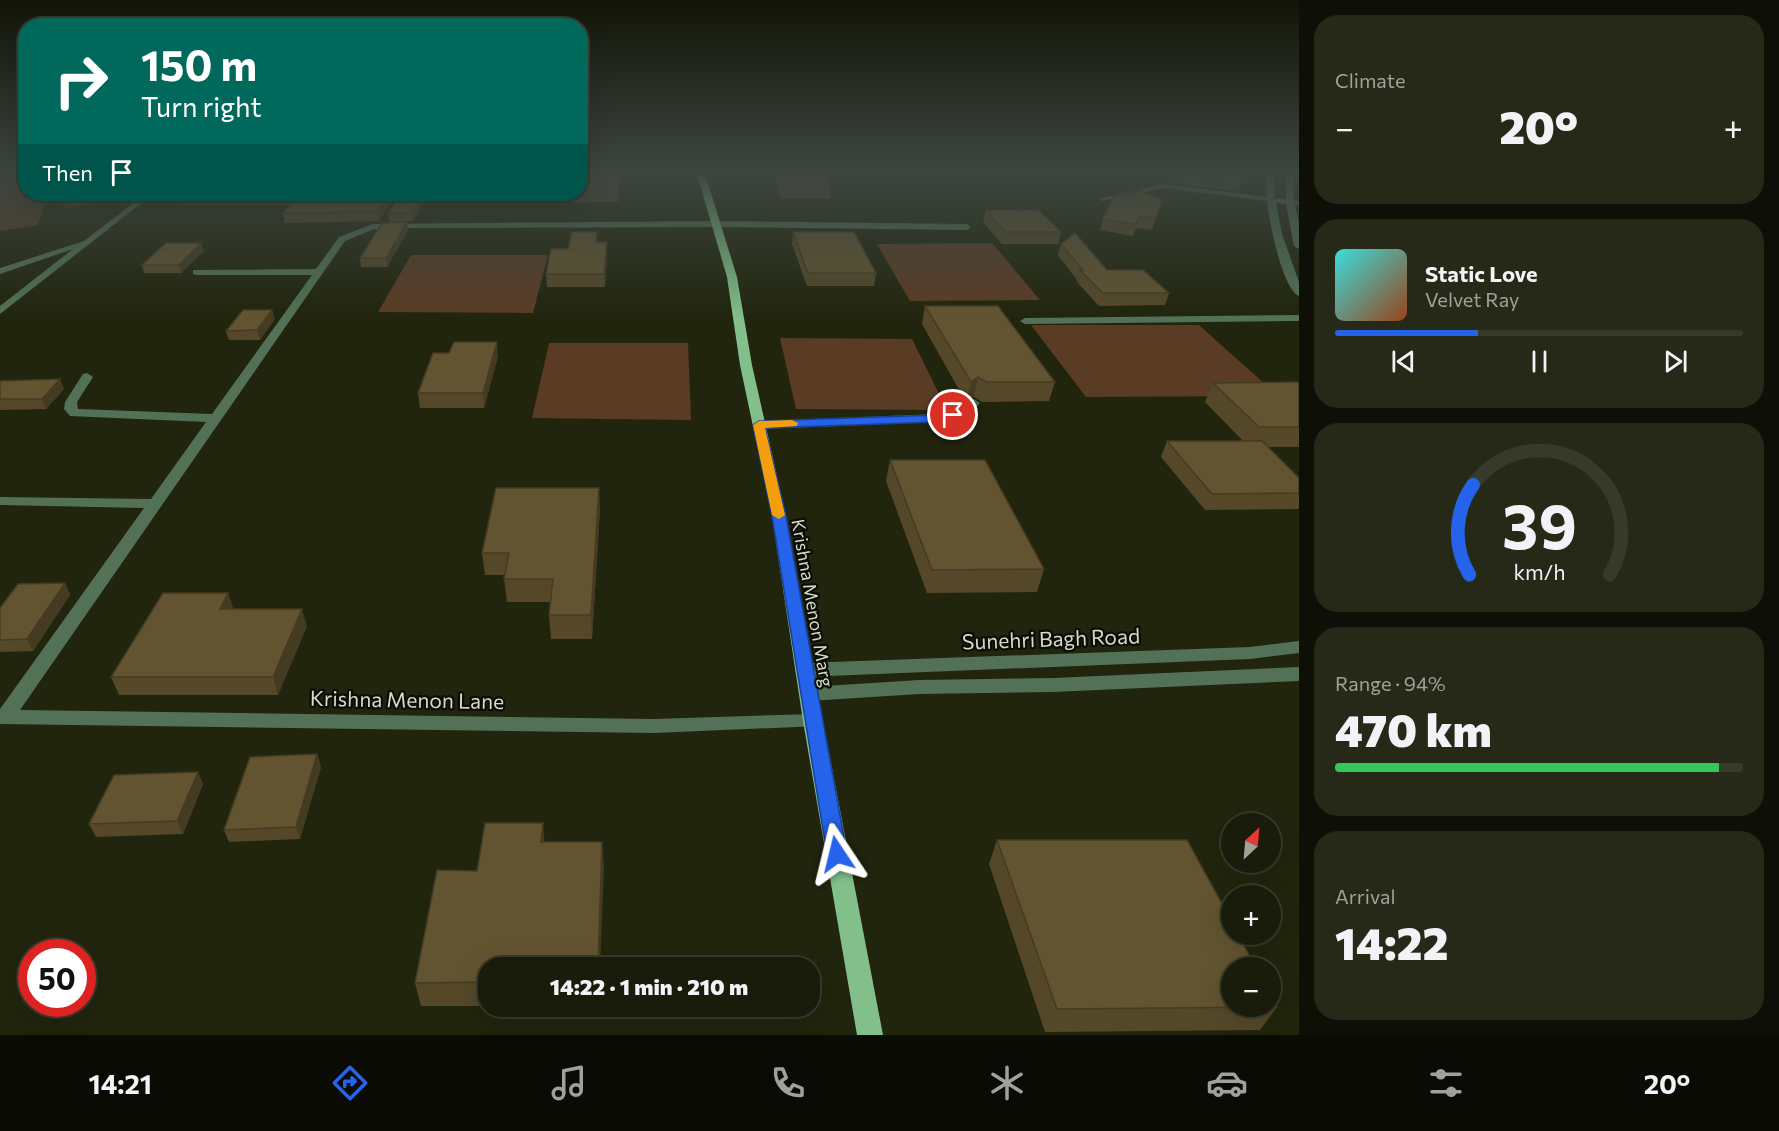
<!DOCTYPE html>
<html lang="en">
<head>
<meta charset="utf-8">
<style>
	body { margin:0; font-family:Commissioner,sans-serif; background:#262918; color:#f1f3f6; height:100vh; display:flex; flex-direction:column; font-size:22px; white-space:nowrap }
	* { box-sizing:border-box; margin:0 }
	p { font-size:20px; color:#9fa19c }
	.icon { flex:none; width:33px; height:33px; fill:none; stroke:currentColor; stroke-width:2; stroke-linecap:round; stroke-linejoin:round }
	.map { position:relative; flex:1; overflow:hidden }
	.side { display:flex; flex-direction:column; gap:15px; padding:15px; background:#0e0f06; width:480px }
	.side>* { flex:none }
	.top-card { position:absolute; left:18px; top:18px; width:570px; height:183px; border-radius:24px; box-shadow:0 6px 24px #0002,0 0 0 2px #373a2b; background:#00695c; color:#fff; overflow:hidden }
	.needle { width:39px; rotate:26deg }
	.tools { position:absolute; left:1221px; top:813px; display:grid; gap:12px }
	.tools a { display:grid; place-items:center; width:60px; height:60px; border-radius:50%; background:#191c0a; box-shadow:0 6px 24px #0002,0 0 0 2px #373a2b; font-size:30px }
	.speed { position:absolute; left:18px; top:939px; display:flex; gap:12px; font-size:30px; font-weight:700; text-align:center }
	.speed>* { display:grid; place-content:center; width:78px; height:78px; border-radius:50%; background:#191c0a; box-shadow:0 6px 24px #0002,0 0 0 2px #373a2b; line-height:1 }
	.speed .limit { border:9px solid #d22; background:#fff; color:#111 }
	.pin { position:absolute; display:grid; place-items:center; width:51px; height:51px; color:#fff; margin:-26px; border:3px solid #fff; border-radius:50%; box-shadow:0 2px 6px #0007 }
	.me { position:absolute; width:66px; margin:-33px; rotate:350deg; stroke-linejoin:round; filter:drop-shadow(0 0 4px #0008) }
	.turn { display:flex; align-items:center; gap:21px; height:126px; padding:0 24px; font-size:27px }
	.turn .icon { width:78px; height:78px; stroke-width:2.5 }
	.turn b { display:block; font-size:42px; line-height:51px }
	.then { display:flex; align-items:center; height:57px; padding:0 24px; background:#0003; gap:12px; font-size:22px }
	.big { font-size:45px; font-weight:800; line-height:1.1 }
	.side .card { flex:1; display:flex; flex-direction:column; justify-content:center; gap:9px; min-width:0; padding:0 21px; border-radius:24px; background:#262918 }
	.side .dial { align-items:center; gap:0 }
	.dial svg { height:156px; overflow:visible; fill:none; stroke:#373a2b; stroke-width:7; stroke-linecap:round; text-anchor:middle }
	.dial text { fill:#f1f3f6; stroke:none }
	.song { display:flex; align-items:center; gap:18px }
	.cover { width:72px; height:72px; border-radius:9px; background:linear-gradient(135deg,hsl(180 70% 55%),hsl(20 70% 35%)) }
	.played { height:6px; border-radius:3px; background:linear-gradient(90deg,#2563eb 35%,#373a2b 35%) }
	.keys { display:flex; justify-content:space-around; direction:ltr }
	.heat { display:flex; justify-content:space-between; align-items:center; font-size:33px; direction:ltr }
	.charge { height:9px; border-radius:4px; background:linear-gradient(90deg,#34c759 94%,#373a2b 0) }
	.trip { position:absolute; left:478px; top:957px; width:342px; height:60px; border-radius:24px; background:#191c0a; box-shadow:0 6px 24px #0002,0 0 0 2px #373a2b; font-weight:800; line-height:60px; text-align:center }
	.dock { display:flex; height:96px; justify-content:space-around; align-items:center; background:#0a0b04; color:#9fa19c }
	.dock .icon { width:42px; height:42px }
	.dock .active { color:#2563eb }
	.dock b { font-size:27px; color:#f1f3f6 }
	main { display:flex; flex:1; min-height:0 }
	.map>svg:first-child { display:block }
	.green { fill:#5a3c25 }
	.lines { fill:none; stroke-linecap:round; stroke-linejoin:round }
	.minor { fill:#537157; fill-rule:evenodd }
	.major { fill:#82bf8b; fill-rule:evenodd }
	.wall { fill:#544829 }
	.shaded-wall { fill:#453b22 }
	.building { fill:#625430; stroke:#453b22; stroke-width:1.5 }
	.route { fill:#2563eb; stroke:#184099; stroke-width:1.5 }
	.slow { fill:#f59e0b }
	.labels { text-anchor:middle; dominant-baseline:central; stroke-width:4.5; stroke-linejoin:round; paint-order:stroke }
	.street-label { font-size:18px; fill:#d6dacb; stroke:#0b0d04 }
	.near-street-label { font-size:21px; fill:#d6dacb; stroke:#0b0d04 }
</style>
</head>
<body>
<main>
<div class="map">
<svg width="1299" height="1035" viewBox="0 0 1299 1035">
	<rect width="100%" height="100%" fill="#21250d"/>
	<path class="green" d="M13,173H25L26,194H101L48,195L38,225L0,231V176Z
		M196,194H300L289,205H181Z
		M992,243L1040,300L910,301L877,244Z
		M411,255H548L533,313L378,312Z
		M1031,325H1199L1278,396L1086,397Z
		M780,338L912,339L947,410L796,409Z
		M549,343H688L691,420L532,418Z"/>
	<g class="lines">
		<path class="minor" d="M1266,173H1274L1275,198L1286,199L1285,173H1293L1294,200L1299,201V205H1295L1299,224V249L1294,246L1286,204L1276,203L1282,234L1299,282V296C1282,289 1269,220 1267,201L1164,188L1102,201L1098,199L1164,184L1267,197Z
			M145,194H153L0,314V306L73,249L0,274V268L84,241Z
			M295,194H303L295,200L291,198Z
			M396,194H410L420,197L416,199Z
			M715,221L967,224L971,227L967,230L715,227L396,228L374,229L345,241L20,710L654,719L813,714L820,716L823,721L820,726L654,733L0,724V709L144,508L0,505V497L151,499L206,422L70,416L64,409L65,402L83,374L87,373L93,377L77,402L78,409L212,414L312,275H196L193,274V270L316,269L339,237L373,224Z
			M1299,315V321L1025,324L1020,321L1025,318Z
			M974,399L980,403L972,412L938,422L759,429L752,425L759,421L937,414L964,406Z
			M1299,641V653L1250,659L804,677L798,675L795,670L798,665L804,663L1250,647Z
			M1299,667V681L1053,692L919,694L809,701L802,699L800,694L802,689L809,687L919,680L1053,678Z"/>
		<path class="major" d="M692,173H700L707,180L737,277L752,365L786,516L823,721L883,1035H857L803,721L772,516L740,365L727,277L699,181Z"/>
	</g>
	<path class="wall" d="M580,173L620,182L618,202H572V194H580Z
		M774,173H825L831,188L830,199H781Z
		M1176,173H1243L1242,180L1238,191L1173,183Z
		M55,194H91L94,203L66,208Z
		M1121,196L1162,199L1152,230L1136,228L1133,236L1100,230L1103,219Z
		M394,198L379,221L285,223L283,213Z
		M420,200L421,208L413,221L390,222L388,214Z
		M986,210L1061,232L1058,244H1002L983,222Z
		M407,222L408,230L387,267H361L360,258Z
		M597,232V242H607V255L605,287H547L546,274L568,249Z
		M793,232L876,273L874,286H807L792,244Z
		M1061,244L1107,270L1169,293L1165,305L1099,306L1077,282V280L1058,255Z
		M204,251L181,273H144L142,265Z
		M925,306L1055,382L1049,401L982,402L974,397L966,402L922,324Z
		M275,319L260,340H229L226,331Z
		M498,356L484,408H420L418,393Z
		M0,381L64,389L46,409L0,410Z
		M1299,382V447H1268L1299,493V509L1205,510L1161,457L1167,441H1243L1205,402L1213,383Z
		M890,460L1044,569L1037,592L927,593L886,481Z
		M600,509L592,639H551L549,615L550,602H507L504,579L505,575H485L482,553Z
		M65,583L70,595L33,651L0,652V608Z
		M228,593L233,609L307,626L278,695H119L111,677Z
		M317,754L321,767L300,839L229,842L224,830Z
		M198,772L203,784L183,834L96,837L89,824Z
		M997,840L1277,1007L1260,1030L1045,1032L989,864Z
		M604,866L489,968V1006H421L415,983L477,871Z"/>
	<path class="shaded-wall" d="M620,173V182L618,202V191Z
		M85,194H91L94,203L66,208L62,197Z
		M389,194H394V198L379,221L377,212Z
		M420,200L421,208L413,221L412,213Z
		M407,222L408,230L387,267L386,258Z
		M607,242V255L605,287L604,274Z
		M201,243L204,251L181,273L179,265Z
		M272,310L275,319L260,340L257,330Z
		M497,342L498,356L484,408L483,393Z
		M978,377L974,397L966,402L971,382Z
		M60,379L64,389L46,409L42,399Z
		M599,488L600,509L592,639L591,615Z
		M65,583L70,595L33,651L27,639Z
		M228,593L234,611L220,609Z
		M302,609L307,626L278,695L273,677Z
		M317,754L321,767L300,839L296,827Z
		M198,772L203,784L183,834L177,821Z
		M543,823L545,847L541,842Z
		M602,842L604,866L600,968H598Z"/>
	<path class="building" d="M580,173H620L618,191H580Z
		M778,173H825L831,188L782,187Z
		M1183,173H1243L1242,180Z
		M1139,191L1162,199L1156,218L1140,216L1136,224L1103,219L1114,195L1121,196Z
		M59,194H85L62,197Z
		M301,194H389L377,212L283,213Z
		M397,200H420L412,213L388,214Z
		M986,210H1038L1061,232H1005Z
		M407,222L386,258H360L382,223Z
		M572,232H597L596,242H607L604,274H546L551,249H568Z
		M793,232H854L876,273H808Z
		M1075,233L1107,270H1143L1169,293H1103L1080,270H1083L1061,244Z
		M166,243H201L179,265H142Z
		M925,306H998L1055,382H986L978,377L971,382Z
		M243,310H272L257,330L226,331Z
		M454,342H497L483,393H418L433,353H449Z
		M60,379L42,399H0V381Z
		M1299,382V427H1259L1213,383Z
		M1167,441H1262L1299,478V493L1212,494Z
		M890,460H985L1044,569L932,570Z
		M496,488H599L591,615H549L553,579H504L509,553H482Z
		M65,583L27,639L0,640V608L18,584Z
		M163,593H228L220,609H302L273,677H111Z
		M317,754L296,827L224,830L250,757Z
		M198,772L177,821L89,824L114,775Z
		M485,823H543L541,842H602L598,968H489V982L415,983L437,870L477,871Z
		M997,840H1187L1232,922V934H1238L1256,968H1232V1006H1270V994L1277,1007L1057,1009Z"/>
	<linearGradient id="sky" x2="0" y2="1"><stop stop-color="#121407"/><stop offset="0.54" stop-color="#3d4640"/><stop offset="1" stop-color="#3d4640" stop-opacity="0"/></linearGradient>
	<rect width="1299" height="318" fill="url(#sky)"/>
	<path class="route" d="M953,411L959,415L957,417L938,422L765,428L786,516L847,854L844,860L837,863L830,860L827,854L772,516L753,425L759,421L938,415Z"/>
	<path class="slow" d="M792,420L798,423L797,426L765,428L785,515L779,519L772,515L753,425L759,421Z"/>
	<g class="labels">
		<g class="street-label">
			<text transform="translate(813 603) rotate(80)">Krishna Menon Marg</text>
		</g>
		<g class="near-street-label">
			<text transform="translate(1051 638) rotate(-2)">Sunehri Bagh Road</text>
			<text transform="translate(407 699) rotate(1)">Krishna Menon Lane</text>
		</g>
	</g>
</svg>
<div class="tools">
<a><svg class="needle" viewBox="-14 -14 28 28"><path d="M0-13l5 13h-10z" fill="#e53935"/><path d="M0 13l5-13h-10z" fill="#9fa19c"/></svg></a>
<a>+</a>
<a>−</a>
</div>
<div class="speed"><div class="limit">50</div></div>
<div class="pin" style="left:953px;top:415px;background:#d93025"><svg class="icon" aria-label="arrive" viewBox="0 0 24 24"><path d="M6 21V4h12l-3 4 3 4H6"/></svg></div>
<svg class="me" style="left:837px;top:854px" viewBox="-20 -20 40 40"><path d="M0-17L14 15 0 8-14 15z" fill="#2563eb" stroke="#fff" stroke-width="4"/></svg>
<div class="trip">14:22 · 1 min · 210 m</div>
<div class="top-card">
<div class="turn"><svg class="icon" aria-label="right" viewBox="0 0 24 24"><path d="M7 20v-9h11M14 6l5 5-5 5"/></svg><div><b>150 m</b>Turn right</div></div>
<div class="then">Then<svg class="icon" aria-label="arrive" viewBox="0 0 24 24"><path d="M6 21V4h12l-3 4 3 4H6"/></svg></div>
</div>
</div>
<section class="side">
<div class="card"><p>Climate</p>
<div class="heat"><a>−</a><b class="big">20°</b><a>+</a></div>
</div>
<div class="card">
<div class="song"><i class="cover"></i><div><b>Static Love</b><p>Velvet Ray</p></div></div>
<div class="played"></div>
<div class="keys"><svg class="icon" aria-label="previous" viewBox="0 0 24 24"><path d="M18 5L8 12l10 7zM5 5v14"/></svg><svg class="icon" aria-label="pause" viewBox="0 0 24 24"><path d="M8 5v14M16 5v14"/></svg><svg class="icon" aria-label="next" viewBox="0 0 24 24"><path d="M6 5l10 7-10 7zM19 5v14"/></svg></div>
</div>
<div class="card dial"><svg viewBox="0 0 100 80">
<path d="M14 69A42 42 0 1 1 86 69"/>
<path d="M14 69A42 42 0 0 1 16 23" stroke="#2563eb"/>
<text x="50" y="56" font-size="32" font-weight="700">39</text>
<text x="50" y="72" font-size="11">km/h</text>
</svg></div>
<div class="card"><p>Range · 94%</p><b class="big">470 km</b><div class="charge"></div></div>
<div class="card"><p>Arrival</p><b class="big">14:22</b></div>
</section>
</main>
<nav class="dock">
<b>14:21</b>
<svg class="icon active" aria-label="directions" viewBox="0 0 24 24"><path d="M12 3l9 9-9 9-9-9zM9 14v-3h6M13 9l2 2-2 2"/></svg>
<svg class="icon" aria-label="music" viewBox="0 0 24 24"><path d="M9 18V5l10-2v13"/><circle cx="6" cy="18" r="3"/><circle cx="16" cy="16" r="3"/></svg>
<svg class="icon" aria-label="phone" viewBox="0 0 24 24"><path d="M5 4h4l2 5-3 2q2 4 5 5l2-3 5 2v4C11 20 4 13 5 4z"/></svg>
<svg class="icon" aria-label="climate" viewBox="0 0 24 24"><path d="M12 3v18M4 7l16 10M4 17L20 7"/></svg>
<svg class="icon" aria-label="car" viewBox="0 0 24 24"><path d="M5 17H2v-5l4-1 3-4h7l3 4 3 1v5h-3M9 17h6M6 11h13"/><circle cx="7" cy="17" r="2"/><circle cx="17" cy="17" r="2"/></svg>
<svg class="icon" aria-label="filters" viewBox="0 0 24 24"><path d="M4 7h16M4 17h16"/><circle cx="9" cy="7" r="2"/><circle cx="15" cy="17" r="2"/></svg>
<b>20°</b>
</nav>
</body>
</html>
